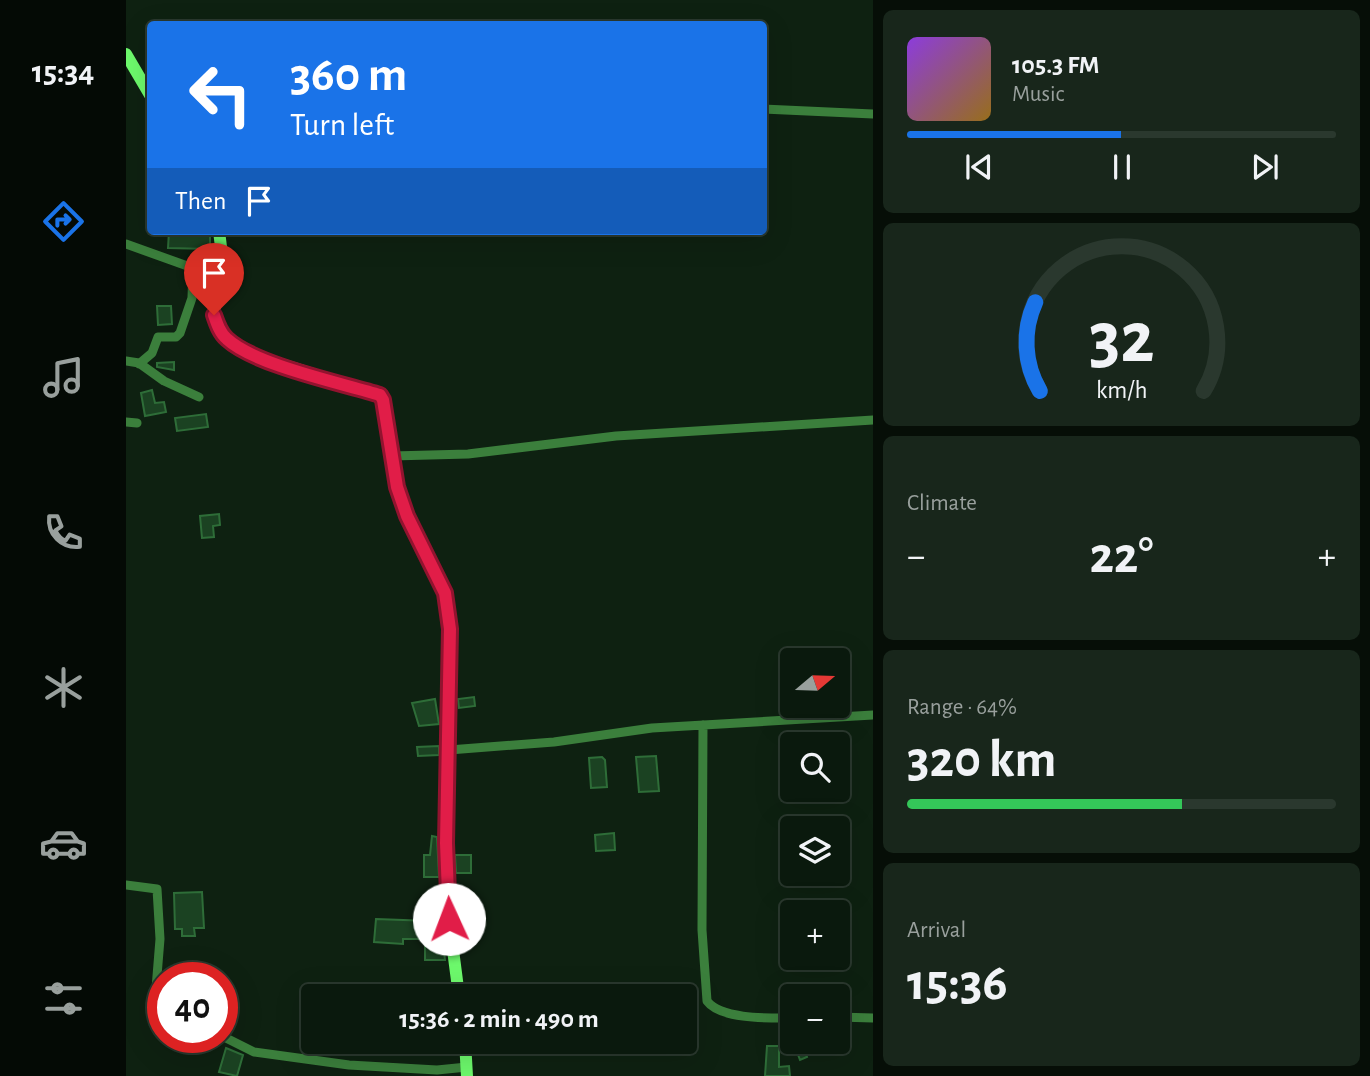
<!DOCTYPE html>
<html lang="en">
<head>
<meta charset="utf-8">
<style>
	body { margin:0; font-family:"Alegreya Sans",sans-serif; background:#18261b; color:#f1f3f6; height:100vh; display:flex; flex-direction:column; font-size:26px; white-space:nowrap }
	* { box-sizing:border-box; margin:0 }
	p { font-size:23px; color:#99a09d }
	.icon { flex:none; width:38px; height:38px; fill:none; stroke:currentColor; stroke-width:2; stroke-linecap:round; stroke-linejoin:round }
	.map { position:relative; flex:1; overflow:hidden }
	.panel { display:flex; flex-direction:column; gap:10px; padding:10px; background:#060e07; width:497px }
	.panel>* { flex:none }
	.banner { position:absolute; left:21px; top:21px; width:620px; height:214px; border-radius:7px; box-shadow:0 7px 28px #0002,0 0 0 2px #2a382e; background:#1a73e8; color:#fff; overflow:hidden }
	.needle { width:46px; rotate:71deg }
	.fabs { position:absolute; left:654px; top:648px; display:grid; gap:14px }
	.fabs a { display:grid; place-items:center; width:70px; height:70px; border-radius:7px; background:#0a190d; box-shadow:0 7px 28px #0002,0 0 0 2px #2a382e; font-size:35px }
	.speed { position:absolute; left:21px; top:962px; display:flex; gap:14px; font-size:35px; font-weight:700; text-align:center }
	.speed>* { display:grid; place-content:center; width:91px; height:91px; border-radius:50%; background:#0a190d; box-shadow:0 7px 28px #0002,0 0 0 2px #2a382e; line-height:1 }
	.speed .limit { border:10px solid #d22; background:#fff; color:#111 }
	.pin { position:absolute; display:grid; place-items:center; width:60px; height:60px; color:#fff; margin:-72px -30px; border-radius:50% 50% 50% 0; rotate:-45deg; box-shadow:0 0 7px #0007 }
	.pin .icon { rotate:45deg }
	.me { position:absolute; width:77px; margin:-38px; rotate:358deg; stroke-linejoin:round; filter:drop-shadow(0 0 5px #0008) }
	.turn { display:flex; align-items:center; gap:24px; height:147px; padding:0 28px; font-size:32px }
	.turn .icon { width:91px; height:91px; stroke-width:2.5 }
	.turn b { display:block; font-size:49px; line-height:60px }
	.then { display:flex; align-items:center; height:66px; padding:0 28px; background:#0003; gap:14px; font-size:26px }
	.big { font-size:52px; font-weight:600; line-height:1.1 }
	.panel .card { flex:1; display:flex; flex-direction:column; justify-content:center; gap:10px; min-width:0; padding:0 24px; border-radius:10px; background:#18261b }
	.panel .dial { align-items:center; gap:0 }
	.dial svg { height:182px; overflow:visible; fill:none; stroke:#2a382e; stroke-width:7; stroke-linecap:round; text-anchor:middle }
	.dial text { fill:#f1f3f6; stroke:none }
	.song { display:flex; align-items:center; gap:21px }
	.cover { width:84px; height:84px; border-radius:10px; background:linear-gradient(135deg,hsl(270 70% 55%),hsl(40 70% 35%)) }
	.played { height:7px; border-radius:4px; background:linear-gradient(90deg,#1a73e8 50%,#2a382e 50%) }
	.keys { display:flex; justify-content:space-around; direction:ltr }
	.heat { display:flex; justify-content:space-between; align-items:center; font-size:38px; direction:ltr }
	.charge { height:10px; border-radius:5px; background:linear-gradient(90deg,#34c759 64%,#2a382e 0) }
	.trip { position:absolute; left:175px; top:984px; width:396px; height:70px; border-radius:7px; background:#0a190d; box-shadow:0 7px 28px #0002,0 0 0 2px #2a382e; font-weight:600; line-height:70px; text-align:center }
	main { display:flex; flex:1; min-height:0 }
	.menu { display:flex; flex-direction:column; width:126px; justify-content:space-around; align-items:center; background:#040a05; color:#99a09d }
	.menu .icon { width:49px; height:49px }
	.menu .selected { color:#1a73e8 }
	.menu b { font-size:32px; color:#f1f3f6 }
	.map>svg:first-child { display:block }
	.building { fill:#1b4222; stroke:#2e6d38; stroke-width:2 }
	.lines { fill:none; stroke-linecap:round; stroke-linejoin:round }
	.street { stroke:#3b7f3c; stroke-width:9 }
	.secondary { stroke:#6df96c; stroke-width:12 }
	.route-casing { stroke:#92132f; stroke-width:18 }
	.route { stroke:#e11d48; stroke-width:12 }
</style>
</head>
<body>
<main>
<nav class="menu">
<b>15:34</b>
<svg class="icon selected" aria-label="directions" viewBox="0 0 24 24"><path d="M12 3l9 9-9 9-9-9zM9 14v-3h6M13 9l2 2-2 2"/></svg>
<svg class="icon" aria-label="music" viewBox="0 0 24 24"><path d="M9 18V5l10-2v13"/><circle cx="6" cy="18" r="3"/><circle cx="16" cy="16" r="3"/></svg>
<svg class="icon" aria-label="phone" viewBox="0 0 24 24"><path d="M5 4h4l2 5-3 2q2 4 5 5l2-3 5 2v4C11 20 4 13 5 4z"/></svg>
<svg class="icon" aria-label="climate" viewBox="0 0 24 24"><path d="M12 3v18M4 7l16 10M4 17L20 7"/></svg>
<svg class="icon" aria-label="car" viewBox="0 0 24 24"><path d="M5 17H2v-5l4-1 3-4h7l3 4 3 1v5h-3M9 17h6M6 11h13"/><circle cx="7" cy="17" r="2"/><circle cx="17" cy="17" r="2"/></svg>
<svg class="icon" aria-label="filters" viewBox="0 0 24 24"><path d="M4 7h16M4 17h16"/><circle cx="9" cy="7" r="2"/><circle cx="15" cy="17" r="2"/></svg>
</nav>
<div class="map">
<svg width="747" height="1076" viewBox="0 0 747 1076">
	<rect width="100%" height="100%" fill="#0e2111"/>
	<path class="building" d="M43,231H84V249L42,248Z
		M31,306H45L46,324L32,325Z
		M48,362V370L31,367V363Z
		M26,390L29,403L38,402L40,412L19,416L15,393Z
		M80,414L82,427L51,431L49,418Z
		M93,514L94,525L87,526L88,537L76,538L74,516Z
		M348,697L349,706L333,708L332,699Z
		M309,699L313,724L293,726L286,703Z
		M313,746V755L292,756L291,747Z
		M530,756L533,791L513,792L510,757Z
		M476,757L479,760L481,787L465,788L463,758Z
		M488,833L489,850L470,851L469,835Z
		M306,836L311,837L313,877H298V855H304Z
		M329,855H345V873H330Z
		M76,892L78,928H68L69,936H56V929H49L48,893Z
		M250,919L304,921L303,934H316L319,960H299V939H277V944L248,942Z
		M667,1041H675L681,1057L674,1060Z
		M641,1046H653V1067L663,1066L664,1076H639Z
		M100,1048L117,1055L111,1076L93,1072Z"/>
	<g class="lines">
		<path class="street" d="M637,109L747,114
			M0,244L67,268L98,271
			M0,361L13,363L38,381L73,397
			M13,364L26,353L32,337H50L54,333L66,298L67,268
			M0,422L11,423
			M266,456L342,454L490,436L747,420
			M577,725L576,930L581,1001C595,1020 645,1018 667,1018
			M323,750L428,742L526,728L747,715
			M0,885L31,889L34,939L28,1013L37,1019
			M712,1017L747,1018
			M96,1036L128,1052L223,1065L311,1070L341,1067"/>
		<path class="secondary" d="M0,54L24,95
			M93,231L98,271L90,292L88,315L97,337L136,358L254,395L260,408L270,487L281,516L319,593L324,629L320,843L323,919L333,996
			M339,1041L341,1076"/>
	</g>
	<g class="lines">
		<g class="route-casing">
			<path id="route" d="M88,315C91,324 94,333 101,339C129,365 215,383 254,395L257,400L271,487L281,516L319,593L324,629L320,843L323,919"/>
		</g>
		<use href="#route" class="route"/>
	</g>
</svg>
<div class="fabs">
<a><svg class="needle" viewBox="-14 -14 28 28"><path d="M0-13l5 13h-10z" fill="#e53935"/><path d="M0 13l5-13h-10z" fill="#99a09d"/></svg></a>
<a><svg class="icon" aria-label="search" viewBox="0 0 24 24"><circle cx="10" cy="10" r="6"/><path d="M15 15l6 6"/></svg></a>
<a><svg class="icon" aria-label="layers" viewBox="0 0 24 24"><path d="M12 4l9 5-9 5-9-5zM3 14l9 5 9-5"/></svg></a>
<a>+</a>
<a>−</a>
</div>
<div class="speed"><div class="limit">40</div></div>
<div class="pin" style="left:88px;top:315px;background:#d93025"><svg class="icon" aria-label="arrive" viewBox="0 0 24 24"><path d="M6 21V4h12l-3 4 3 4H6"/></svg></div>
<svg class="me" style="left:323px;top:919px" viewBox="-20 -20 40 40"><circle r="19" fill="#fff"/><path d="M0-13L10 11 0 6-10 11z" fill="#e11d48"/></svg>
<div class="trip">15:36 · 2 min · 490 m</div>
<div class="banner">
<div class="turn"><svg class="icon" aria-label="left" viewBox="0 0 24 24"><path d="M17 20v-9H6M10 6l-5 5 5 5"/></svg><div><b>360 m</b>Turn left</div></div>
<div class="then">Then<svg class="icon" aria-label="arrive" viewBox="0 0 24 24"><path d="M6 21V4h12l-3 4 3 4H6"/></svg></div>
</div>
</div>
<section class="panel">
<div class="card">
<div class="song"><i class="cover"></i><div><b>105.3 FM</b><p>Music</p></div></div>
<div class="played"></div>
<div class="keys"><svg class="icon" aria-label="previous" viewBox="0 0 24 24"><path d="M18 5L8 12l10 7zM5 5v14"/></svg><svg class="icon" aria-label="pause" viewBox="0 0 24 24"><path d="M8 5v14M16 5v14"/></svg><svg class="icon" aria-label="next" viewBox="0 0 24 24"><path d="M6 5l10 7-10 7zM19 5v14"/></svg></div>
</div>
<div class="card dial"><svg viewBox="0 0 100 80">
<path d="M14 69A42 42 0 1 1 86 69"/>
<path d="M14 69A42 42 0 0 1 12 30" stroke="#1a73e8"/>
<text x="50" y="56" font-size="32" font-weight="700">32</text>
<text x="50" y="72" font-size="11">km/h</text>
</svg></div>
<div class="card"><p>Climate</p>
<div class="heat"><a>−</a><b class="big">22°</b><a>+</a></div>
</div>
<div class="card"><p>Range · 64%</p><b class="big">320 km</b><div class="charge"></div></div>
<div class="card"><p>Arrival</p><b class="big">15:36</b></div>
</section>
</main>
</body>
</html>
